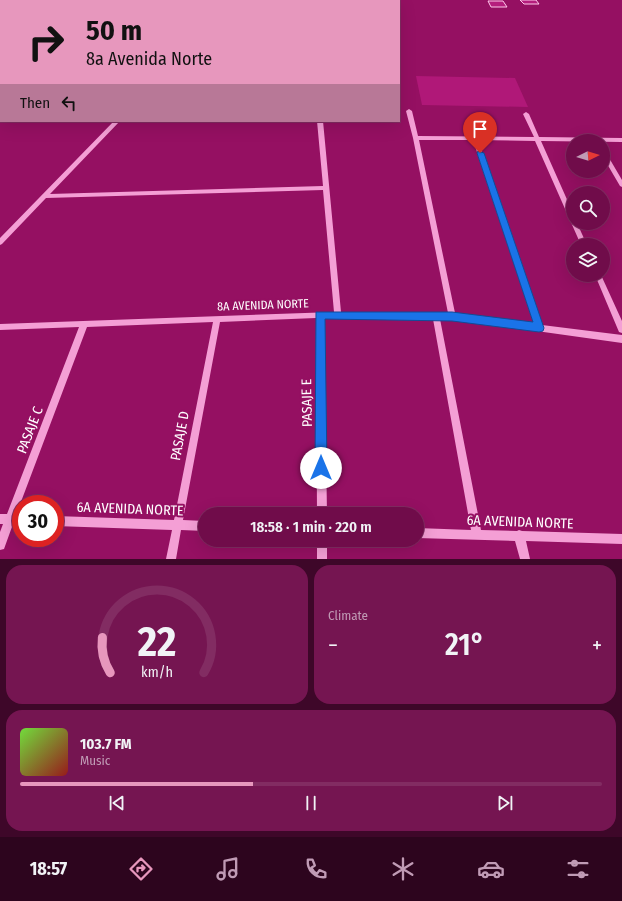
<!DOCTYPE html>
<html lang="en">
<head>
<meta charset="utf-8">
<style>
	body { margin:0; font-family:"Fira Sans Condensed",sans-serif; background:#751551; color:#f1f3f6; height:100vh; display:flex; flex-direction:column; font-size:15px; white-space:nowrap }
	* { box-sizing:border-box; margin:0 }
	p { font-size:13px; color:#c09bb5 }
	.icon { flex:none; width:22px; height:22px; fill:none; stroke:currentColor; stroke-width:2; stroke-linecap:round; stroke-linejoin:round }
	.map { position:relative; height:559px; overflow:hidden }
	.panel { display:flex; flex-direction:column; gap:6px; padding:6px; background:#3e0729; flex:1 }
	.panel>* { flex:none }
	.hud { position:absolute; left:0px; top:0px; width:400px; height:122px; box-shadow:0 4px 16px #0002,0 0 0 1px #822c62; background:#e797bd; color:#111; overflow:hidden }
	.needle { width:26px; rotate:85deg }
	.controls { position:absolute; left:566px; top:134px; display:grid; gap:8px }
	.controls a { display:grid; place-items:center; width:44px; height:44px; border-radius:50%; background:#700c4a; box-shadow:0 4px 16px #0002,0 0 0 1px #822c62; font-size:20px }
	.speed { position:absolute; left:12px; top:495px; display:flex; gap:8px; font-size:20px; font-weight:700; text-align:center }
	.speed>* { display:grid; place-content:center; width:52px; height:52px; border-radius:50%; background:#700c4a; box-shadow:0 4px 16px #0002,0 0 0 1px #822c62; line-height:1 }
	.speed .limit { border:6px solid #d22; background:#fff; color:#111 }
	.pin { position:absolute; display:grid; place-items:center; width:34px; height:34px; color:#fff; margin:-41px -17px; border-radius:50% 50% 50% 0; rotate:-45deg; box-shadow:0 0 4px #0007 }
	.pin .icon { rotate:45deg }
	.me { position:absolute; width:44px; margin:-22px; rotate:0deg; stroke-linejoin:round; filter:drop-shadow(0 0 3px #0008) }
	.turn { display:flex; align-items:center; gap:14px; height:84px; padding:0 20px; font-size:18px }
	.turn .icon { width:52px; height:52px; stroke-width:2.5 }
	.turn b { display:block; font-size:28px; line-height:34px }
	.then { display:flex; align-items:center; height:38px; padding:0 20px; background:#0003; gap:8px; font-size:15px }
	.big { font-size:30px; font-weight:600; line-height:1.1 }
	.panel .card { flex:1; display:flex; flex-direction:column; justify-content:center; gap:6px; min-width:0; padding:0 14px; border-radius:16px; background:#751551 }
	.panel .dial { align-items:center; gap:0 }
	.dial svg { height:104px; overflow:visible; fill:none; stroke:#822c62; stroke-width:7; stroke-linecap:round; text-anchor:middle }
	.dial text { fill:#f1f3f6; stroke:none }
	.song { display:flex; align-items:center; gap:12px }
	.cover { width:48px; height:48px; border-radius:6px; background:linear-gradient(135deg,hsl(100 70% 55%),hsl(0 70% 35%)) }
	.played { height:4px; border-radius:2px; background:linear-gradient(90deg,#e797bd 40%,#822c62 40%) }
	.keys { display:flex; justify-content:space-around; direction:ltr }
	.heat { display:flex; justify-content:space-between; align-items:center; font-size:22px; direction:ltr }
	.panel .tiles { flex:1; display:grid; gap:6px; grid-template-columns:1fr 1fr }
	.card:last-child { grid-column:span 2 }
	.trip { position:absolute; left:198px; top:507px; width:226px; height:40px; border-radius:20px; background:#700c4a; box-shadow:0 4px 16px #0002,0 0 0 1px #822c62; font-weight:600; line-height:40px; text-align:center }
	.dock { display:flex; height:64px; justify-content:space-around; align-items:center; background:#2d051e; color:#c09bb5 }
	.dock .icon { width:28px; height:28px }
	.dock .on { color:#e797bd }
	.dock b { font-size:18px; color:#f1f3f6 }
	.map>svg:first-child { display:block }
	.green { fill:#b01878 }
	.building { fill:#b51e7d; stroke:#fec7ea }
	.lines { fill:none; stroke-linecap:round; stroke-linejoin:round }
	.minor { fill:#f49fd5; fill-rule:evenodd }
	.route { fill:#1a73e8; stroke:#114b97 }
	.labels { text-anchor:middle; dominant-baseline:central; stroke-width:4; stroke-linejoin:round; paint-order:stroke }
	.street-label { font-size:12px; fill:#fff; stroke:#951062 }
	.near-street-label { font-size:14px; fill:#fff; stroke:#951062 }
</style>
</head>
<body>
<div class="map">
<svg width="622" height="559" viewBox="0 0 622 559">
	<rect width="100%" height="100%" fill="#951062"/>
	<path class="green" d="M416,76L515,78L528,107L422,105Z"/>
	<path class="building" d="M520,0H536L539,4H524Z
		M488,1H503L507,7H491Z"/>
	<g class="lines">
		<path class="minor" d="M307,0H311V1H307Z
			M0,2H1V4H0Z
			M409,109L412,111L418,136L534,137L523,114L526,112L529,114L539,137L622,138V142L541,141L573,213V223H577L587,245H581L535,141L478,140L542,325L622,335V343L452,319H440L481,530L517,531L519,530L522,531L622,534V544L526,541L530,559H520L515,541L417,538V528L471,530L433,319L324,318L327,514H317L316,318L220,322L183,520L205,521V531L181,530L176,559H166L172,530L55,526V516L174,520L213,322L87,327L16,515H21V525L13,524L4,549L0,550V532L3,524H0V514H7L79,327L0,330V324L334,312L323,190L46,198L2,244L0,245V238L114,121H120L50,194L323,186L317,121H323L341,312L448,313L413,138L406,111ZM419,140H473L534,324L455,313Z
			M603,150L605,151L622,180V187L620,186L603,157Z
			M595,275H601L622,321V333L619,332Z
			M317,540H327V559H317Z"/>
	</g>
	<path class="route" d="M478,151L484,153L544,328L543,331L539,332L452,321L325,319L327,468L326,472L321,474L317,472L315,468L316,312H452L533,322L477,153Z"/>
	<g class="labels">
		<g class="street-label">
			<text transform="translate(263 305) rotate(-2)">8A AVENIDA NORTE</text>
		</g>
		<g class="near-street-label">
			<text transform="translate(307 403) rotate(-91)">PASAJE E</text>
			<text transform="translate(30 430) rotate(-69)">PASAJE C</text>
			<text transform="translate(180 436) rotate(-79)">PASAJE D</text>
			<text transform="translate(130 509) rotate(2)">6A AVENIDA NORTE</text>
			<text transform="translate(520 522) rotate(2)">6A AVENIDA NORTE</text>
		</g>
	</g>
</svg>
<div class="controls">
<a><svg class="needle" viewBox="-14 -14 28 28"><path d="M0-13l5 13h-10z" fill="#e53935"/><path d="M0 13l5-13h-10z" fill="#c09bb5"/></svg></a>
<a><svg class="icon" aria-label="search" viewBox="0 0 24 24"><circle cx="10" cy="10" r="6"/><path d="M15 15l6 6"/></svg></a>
<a><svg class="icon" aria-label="layers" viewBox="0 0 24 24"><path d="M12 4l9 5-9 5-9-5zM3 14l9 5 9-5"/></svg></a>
</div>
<div class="speed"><div class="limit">30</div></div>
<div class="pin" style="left:480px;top:153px;background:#d93025"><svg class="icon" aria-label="arrive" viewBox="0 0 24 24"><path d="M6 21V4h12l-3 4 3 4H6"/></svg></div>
<svg class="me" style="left:321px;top:468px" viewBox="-20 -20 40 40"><circle r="19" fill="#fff"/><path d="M0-13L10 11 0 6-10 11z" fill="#1a73e8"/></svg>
<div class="trip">18:58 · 1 min · 220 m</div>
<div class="hud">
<div class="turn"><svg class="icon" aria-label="right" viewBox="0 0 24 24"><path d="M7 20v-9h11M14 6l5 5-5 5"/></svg><div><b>50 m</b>8a Avenida Norte</div></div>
<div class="then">Then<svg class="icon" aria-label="left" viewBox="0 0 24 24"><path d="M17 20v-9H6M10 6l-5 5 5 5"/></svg></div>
</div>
</div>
<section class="panel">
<div class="tiles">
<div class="card dial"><svg viewBox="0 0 100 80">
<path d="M14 69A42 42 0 1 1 86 69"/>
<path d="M14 69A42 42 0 0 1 8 42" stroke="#e797bd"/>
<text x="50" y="56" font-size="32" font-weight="700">22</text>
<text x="50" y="72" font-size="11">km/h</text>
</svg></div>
<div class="card"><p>Climate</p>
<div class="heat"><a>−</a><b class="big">21°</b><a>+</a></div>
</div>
<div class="card">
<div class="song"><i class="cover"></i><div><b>103.7 FM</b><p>Music</p></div></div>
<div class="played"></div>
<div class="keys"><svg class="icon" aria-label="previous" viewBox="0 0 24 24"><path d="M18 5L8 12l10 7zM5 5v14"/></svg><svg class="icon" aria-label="pause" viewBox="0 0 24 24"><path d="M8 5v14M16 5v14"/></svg><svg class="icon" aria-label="next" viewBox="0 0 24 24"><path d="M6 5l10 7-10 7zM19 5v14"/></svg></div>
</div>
</div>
</section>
<nav class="dock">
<b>18:57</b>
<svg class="icon on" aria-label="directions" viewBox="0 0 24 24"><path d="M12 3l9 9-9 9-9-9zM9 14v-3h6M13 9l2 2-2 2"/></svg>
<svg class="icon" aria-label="music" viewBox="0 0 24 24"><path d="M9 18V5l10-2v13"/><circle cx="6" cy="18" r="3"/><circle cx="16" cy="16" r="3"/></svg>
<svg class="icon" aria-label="phone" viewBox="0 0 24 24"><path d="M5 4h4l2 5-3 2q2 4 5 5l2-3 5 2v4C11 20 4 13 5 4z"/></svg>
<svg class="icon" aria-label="climate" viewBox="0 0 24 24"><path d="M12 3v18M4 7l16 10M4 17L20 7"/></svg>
<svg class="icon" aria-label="car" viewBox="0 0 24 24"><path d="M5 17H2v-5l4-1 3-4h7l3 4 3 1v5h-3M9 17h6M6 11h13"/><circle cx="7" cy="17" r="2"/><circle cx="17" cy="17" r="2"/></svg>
<svg class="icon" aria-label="filters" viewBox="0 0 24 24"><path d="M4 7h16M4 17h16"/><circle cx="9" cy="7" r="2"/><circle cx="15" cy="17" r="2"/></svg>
</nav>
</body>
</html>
